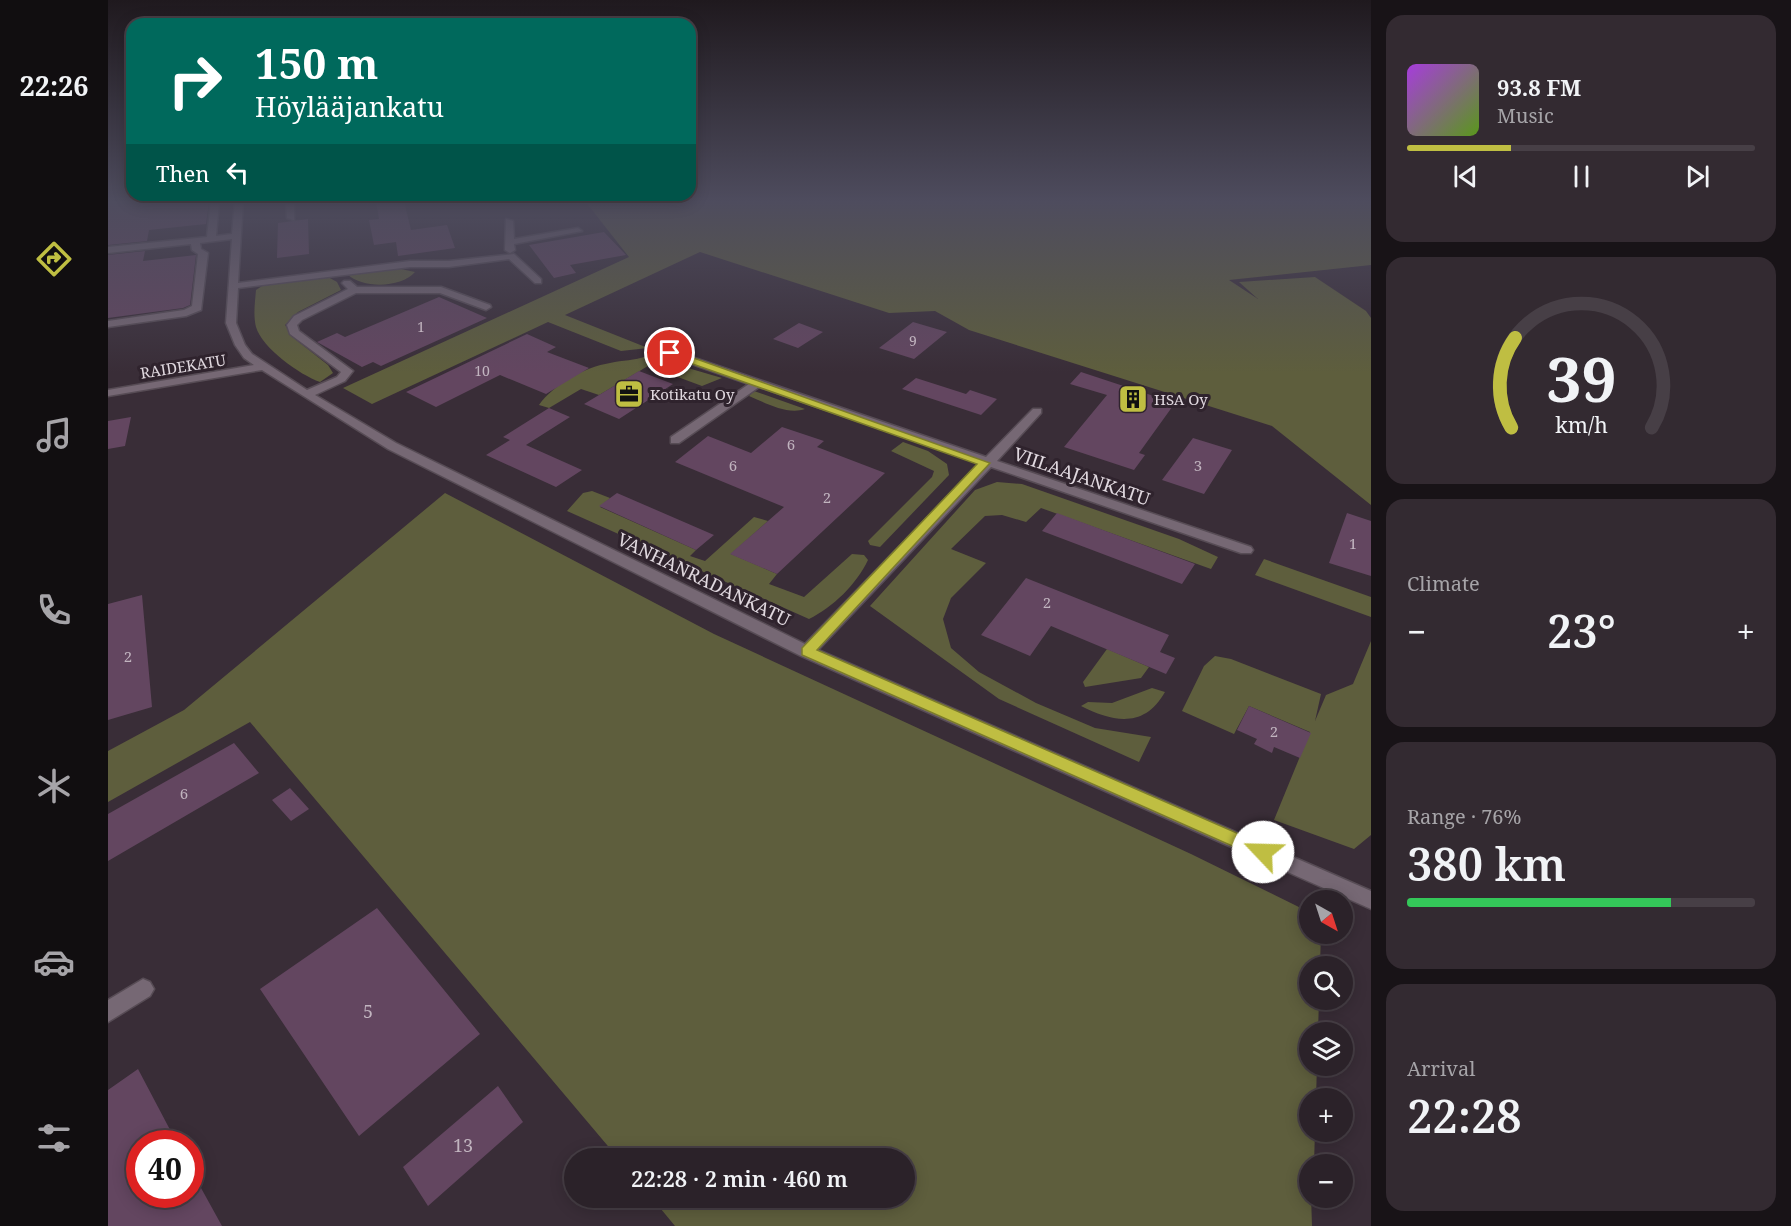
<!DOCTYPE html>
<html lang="en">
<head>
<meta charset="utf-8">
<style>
	body { margin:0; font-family:"Noto Serif",serif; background:#332a31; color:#f1f3f6; height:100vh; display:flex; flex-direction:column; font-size:22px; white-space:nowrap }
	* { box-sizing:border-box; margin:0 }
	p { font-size:20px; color:#a6a4a8 }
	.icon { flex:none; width:33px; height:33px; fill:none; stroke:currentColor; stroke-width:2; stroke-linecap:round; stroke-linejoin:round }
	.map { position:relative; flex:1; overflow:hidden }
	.sheet { display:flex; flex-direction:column; gap:15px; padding:15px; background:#181317; width:420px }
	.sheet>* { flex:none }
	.banner { position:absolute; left:18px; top:18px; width:570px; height:183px; border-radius:18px; box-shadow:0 3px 15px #0003,0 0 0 2px #473f46; background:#00695c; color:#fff; overflow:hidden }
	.needle { width:39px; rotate:141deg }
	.fabs { position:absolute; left:1191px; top:890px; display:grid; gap:12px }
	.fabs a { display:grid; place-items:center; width:54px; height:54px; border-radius:50%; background:#2b2229; box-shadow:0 3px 15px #0003,0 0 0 2px #473f46; font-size:30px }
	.speed { position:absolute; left:18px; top:1130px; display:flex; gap:12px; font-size:30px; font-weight:700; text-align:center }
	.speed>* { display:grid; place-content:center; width:78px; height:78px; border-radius:50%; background:#2b2229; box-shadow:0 3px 15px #0003,0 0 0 2px #473f46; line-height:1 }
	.speed .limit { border:9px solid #d22; background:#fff; color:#111 }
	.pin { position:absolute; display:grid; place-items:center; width:51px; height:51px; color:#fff; margin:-26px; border:3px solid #fff; border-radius:50%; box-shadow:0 2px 6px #0007 }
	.me { position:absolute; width:66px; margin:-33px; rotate:294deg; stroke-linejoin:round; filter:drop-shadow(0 0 4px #0008) }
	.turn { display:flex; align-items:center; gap:21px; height:126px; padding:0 30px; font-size:27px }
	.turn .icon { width:78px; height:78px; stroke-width:2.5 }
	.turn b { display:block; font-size:42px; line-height:51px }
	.then { display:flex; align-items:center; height:57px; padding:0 30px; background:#0003; gap:12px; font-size:22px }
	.big { font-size:45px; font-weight:600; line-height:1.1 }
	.sheet .tile { flex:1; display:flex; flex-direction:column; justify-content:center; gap:9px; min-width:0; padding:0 21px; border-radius:18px; background:#332a31 }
	.sheet .dial { align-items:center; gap:0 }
	.dial svg { height:156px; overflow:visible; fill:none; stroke:#473f46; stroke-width:7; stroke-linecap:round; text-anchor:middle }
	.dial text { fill:#f1f3f6; stroke:none }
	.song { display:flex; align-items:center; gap:18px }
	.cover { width:72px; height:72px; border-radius:9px; background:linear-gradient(135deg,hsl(280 70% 55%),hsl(90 70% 35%)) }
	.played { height:6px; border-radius:3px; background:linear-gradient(90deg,#bfbe42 30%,#473f46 30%) }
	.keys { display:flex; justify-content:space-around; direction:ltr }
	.heat { display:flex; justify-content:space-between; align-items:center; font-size:33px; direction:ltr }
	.charge { height:9px; border-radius:4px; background:linear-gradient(90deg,#34c759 76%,#473f46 0) }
	.trip { position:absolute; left:456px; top:1148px; width:351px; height:60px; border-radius:30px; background:#2b2229; box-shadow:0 3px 15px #0003,0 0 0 2px #473f46; font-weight:600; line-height:60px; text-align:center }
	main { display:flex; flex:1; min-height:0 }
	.tabs { display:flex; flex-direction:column; width:108px; justify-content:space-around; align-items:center; background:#110e10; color:#a6a4a8 }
	.tabs .icon { width:42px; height:42px }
	.tabs .active { color:#bfbe42 }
	.tabs b { font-size:27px; color:#f1f3f6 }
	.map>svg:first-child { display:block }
	.green { fill:#5e5e3d }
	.building { fill:#634660 }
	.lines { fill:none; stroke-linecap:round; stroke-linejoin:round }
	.minor-casing { stroke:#574c55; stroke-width:3 }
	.minor { fill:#766874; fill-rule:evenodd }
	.route { fill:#bfbe42; stroke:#7c7c2b; stroke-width:1.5 }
	.labels { text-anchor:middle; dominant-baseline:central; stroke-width:6; stroke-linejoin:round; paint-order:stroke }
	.far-number-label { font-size:14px; fill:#c1b4bf }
	.far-street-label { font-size:15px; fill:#e0d8df; stroke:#2f232d }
	.far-poi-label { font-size:15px; fill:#e0d8df; stroke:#2f232d; text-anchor:start }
	.number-label { font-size:15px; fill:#c1b4bf }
	.street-label { font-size:18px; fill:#e0d8df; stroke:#2f232d }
	.near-number-label { font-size:18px; fill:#c1b4bf }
</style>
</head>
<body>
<main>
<nav class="tabs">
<b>22:26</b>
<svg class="icon active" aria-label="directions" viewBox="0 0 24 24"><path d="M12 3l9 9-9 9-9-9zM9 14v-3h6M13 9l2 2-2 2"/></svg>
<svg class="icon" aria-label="music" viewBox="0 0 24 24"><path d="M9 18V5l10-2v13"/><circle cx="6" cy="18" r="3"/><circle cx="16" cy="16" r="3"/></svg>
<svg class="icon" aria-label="phone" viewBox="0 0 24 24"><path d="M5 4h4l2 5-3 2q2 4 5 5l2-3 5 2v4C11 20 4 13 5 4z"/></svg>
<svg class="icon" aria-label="climate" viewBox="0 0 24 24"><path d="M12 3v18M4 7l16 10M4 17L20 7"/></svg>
<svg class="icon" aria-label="car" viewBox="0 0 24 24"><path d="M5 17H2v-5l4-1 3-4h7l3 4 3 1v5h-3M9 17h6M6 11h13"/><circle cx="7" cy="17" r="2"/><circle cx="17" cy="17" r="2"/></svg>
<svg class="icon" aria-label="filters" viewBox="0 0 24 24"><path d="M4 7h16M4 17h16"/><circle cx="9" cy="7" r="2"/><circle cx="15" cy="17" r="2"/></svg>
</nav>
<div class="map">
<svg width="1263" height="1226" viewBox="0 0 1263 1226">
	<rect width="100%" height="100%" fill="#392d37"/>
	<path class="green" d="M477,201H1263V265L1121,280L1150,299L1131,282L1207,277L1258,311L1263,318V505L1164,426L861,330L827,311L781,313L592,252L457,315L540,348L513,351L440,322L264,404L235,388L521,257Z
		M293,269L307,272C293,288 255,289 239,274Z
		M220,277L229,282L233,290L190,312L177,325L187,339L220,365L225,373L212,382C192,375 154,348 148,327C145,315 147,303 148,290L154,286Z
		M539,356L614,378L594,386L540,366L491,395L473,389L441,408L431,405C446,384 477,367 502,363C515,360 526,361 539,356Z
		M646,391L697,409C679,415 658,403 641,396Z
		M795,442L820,451L839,464L841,475L772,547L762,545L760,541L824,477L826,471L783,451Z
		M889,482L914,484L1071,539L1110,557L1103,569L933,508L918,522L894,515L877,516L843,549L878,563L843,598L835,619L843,648L871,672L928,703L987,728L1043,737L1031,762L891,699L762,606L867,490Z
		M484,491L502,498L492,507L588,550L582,556L597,561L646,517L660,521L623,554L669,574L661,584L696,597L744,554L756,555L760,560C748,585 725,607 701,619L459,511L475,493Z
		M337,493L606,634L1083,854L1201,912L1202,933H1213L1212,966H1202V999H1211L1210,1032H1202V1065H1209L1208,1098H1202V1131H1207L1206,1164H1202L1204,1226H567L543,1197H796V1158H510L142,722L0,802V751L76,710Z
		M1156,559L1263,597V617L1147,575Z
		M1263,641V835L1246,849L1166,820L1202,732L1141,706L1126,734L1074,711L1096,666L1107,656L1123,659L1213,694L1207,721L1218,695L1245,684Z
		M999,649L1041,667L1033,678L977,687L975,682Z
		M1044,688L1057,692C1036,729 1005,722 973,706L980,702L1004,703Z"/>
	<path class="building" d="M0,201H101L98,224L41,230L39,241L0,245Z
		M268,201H296L303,230L339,225L347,248L290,256L288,242L266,245L261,220L271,219Z
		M200,219L201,254L169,258L170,223Z
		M496,232L518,255L462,265L468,273L446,278L421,245Z
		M37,251L35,261L88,255L82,305L75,308L0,318V255Z
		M331,297L379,318L273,366L265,362L254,367L209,342L229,333L237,337Z
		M805,322L839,332L806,359L771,348Z
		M691,323L715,332L690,348L665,339Z
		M419,334L448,347L439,352L481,368L438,394L392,375L328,407L298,392Z
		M531,371L565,384L511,419L476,404Z
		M973,372L1067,403L1031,453L1037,455L1026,470L956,447L999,395L962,384Z
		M808,378L858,394L862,390L889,399L873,415L794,389Z
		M441,408L462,417L418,445L474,470L448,487L378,455L402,440L395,437Z
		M23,417L17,446L0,449V421Z
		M674,427L716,441L709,447L777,473L669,574L622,554L676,507L567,462L600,436L643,453Z
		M1085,438L1124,450L1096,494L1054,480Z
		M509,493L606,535L588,550L491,506Z
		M949,513L1087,564L1074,584L934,531Z
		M1239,513L1263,521V576L1221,563Z
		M918,578L1061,635L1052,652L1067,658L1058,674L943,626L922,656L873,635Z
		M34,595L44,707L0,720V604Z
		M1141,706L1203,733L1192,758L1166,747L1164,753L1146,744L1149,739L1129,730Z
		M126,743L151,773L0,861V814Z
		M182,788L201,809L183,821L164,800Z
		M269,908L372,1034L251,1136L152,989Z
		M30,1069L69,1143H32V1194H82V1168L114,1226H0V1090Z
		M390,1086L415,1122L320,1206L295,1167Z"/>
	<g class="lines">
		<g class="minor-casing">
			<path id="minor" d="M103,201H111L108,236L124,234L127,201H135L130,283L302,261H341L406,254L433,279V283H427L401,259L341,267H302L130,288L128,323L137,345L144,354L199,390L229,377L233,372L182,334L179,325L186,316L240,289L234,283L236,281H242L249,287H333L382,305L383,307L378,310L332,293H248L194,320L189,325L191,331L245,371L237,381L207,395L288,443L697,644L872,463L651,387L571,443H563V437L641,384L558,355V351H566L878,457L925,409H933V413L889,461L1143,547L1145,550L1143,553H1133L883,467L710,650L1263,891V909L693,656L280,449L154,370L0,396V390L146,365L136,358L127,345L118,323L124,239L92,243L93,249L100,253L93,310L78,316L0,327V321L76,310L84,306L90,254L84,250L83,244L0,253V247L99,237Z
				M178,201H186V220L179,218Z
				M398,219L405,221L406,239L470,228L474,231L406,244L407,250L402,253L397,250Z
				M35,979L42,982L46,989L42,996L0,1022V1000Z"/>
		</g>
		<use href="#minor" class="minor"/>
	</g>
	<linearGradient id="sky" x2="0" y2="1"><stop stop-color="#1f191e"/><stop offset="0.54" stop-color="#4e4c5e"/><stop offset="1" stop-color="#4e4c5e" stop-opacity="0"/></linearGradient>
	<rect width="1263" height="373" fill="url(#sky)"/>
	<path class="route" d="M559,351H566L882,463L709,650L1161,847L1163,852L1161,857L1155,859L1149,857L694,655V648L869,464L559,355Z"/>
	<defs>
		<g id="office-square" transform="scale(1.5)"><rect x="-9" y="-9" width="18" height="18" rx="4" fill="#bfbe42" stroke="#2f232d"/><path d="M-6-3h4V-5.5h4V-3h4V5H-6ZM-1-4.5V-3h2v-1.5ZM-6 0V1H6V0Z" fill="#111"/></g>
		<g id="building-square" transform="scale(1.5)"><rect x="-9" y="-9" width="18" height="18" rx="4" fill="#bfbe42" stroke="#2f232d"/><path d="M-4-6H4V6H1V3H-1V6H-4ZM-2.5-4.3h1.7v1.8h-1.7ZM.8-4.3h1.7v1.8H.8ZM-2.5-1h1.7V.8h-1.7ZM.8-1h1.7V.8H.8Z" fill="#111"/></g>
	</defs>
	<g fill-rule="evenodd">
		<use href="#office-square" x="521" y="394"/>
		<use href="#building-square" x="1025" y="399"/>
	</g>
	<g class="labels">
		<g class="far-number-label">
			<text x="313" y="326">1</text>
			<text x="805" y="340">9</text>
			<text x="374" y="370">10</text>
		</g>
		<g class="far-street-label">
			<text transform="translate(75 366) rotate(-9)">RAIDEKATU</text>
		</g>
		<g class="far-poi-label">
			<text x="542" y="394">Kotikatu Oy</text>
			<text x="1046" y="399">HSA Oy</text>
		</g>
		<g class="number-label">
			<text x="683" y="444">6</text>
			<text x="625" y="465">6</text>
			<text x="1090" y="465">3</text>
			<text x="719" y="497">2</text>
			<text x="1245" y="543">1</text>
			<text x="939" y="602">2</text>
			<text x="20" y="656">2</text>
			<text x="1166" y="731">2</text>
			<text x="76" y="793">6</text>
		</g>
		<g class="street-label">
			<text transform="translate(974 476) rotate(19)">VIILAAJANKATU</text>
			<text transform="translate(596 579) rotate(26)">VANHANRADANKATU</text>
		</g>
		<g class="near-number-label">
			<text x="260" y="1011">5</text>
			<text x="355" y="1145">13</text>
		</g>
	</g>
</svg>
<div class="fabs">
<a><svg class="needle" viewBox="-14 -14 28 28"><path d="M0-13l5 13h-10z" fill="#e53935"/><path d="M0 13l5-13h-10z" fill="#a6a4a8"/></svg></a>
<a><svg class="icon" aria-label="search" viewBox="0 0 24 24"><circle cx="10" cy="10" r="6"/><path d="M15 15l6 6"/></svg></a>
<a><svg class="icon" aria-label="layers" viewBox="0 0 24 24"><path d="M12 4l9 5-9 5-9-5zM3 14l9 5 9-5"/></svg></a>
<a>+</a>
<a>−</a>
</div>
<div class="speed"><div class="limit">40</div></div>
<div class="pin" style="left:562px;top:353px;background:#d93025"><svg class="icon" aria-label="arrive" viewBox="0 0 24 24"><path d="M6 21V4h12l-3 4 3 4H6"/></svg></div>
<svg class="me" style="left:1155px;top:852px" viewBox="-20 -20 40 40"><circle r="19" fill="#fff"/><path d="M0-13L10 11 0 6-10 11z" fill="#bfbe42"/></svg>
<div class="trip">22:28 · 2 min · 460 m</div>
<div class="banner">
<div class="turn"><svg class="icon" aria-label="right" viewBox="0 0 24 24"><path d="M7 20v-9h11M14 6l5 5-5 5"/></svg><div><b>150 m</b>Höylääjankatu</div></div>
<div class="then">Then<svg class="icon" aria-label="left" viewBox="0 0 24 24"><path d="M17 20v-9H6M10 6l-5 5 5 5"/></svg></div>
</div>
</div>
<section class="sheet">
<div class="tile">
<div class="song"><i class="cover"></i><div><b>93.8 FM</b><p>Music</p></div></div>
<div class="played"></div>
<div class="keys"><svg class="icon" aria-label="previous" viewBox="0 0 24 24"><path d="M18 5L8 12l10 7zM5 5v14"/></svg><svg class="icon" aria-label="pause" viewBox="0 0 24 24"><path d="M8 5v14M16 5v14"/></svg><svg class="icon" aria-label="next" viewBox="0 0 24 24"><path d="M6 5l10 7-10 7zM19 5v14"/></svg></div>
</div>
<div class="tile dial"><svg viewBox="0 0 100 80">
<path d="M14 69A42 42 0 1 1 86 69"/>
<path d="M14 69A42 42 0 0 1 16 23" stroke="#bfbe42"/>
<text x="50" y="56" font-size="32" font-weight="700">39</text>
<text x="50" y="72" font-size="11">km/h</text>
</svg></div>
<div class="tile"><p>Climate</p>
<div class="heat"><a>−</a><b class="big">23°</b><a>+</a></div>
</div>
<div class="tile"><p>Range · 76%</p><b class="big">380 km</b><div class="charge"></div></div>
<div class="tile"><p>Arrival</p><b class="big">22:28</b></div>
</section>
</main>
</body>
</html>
